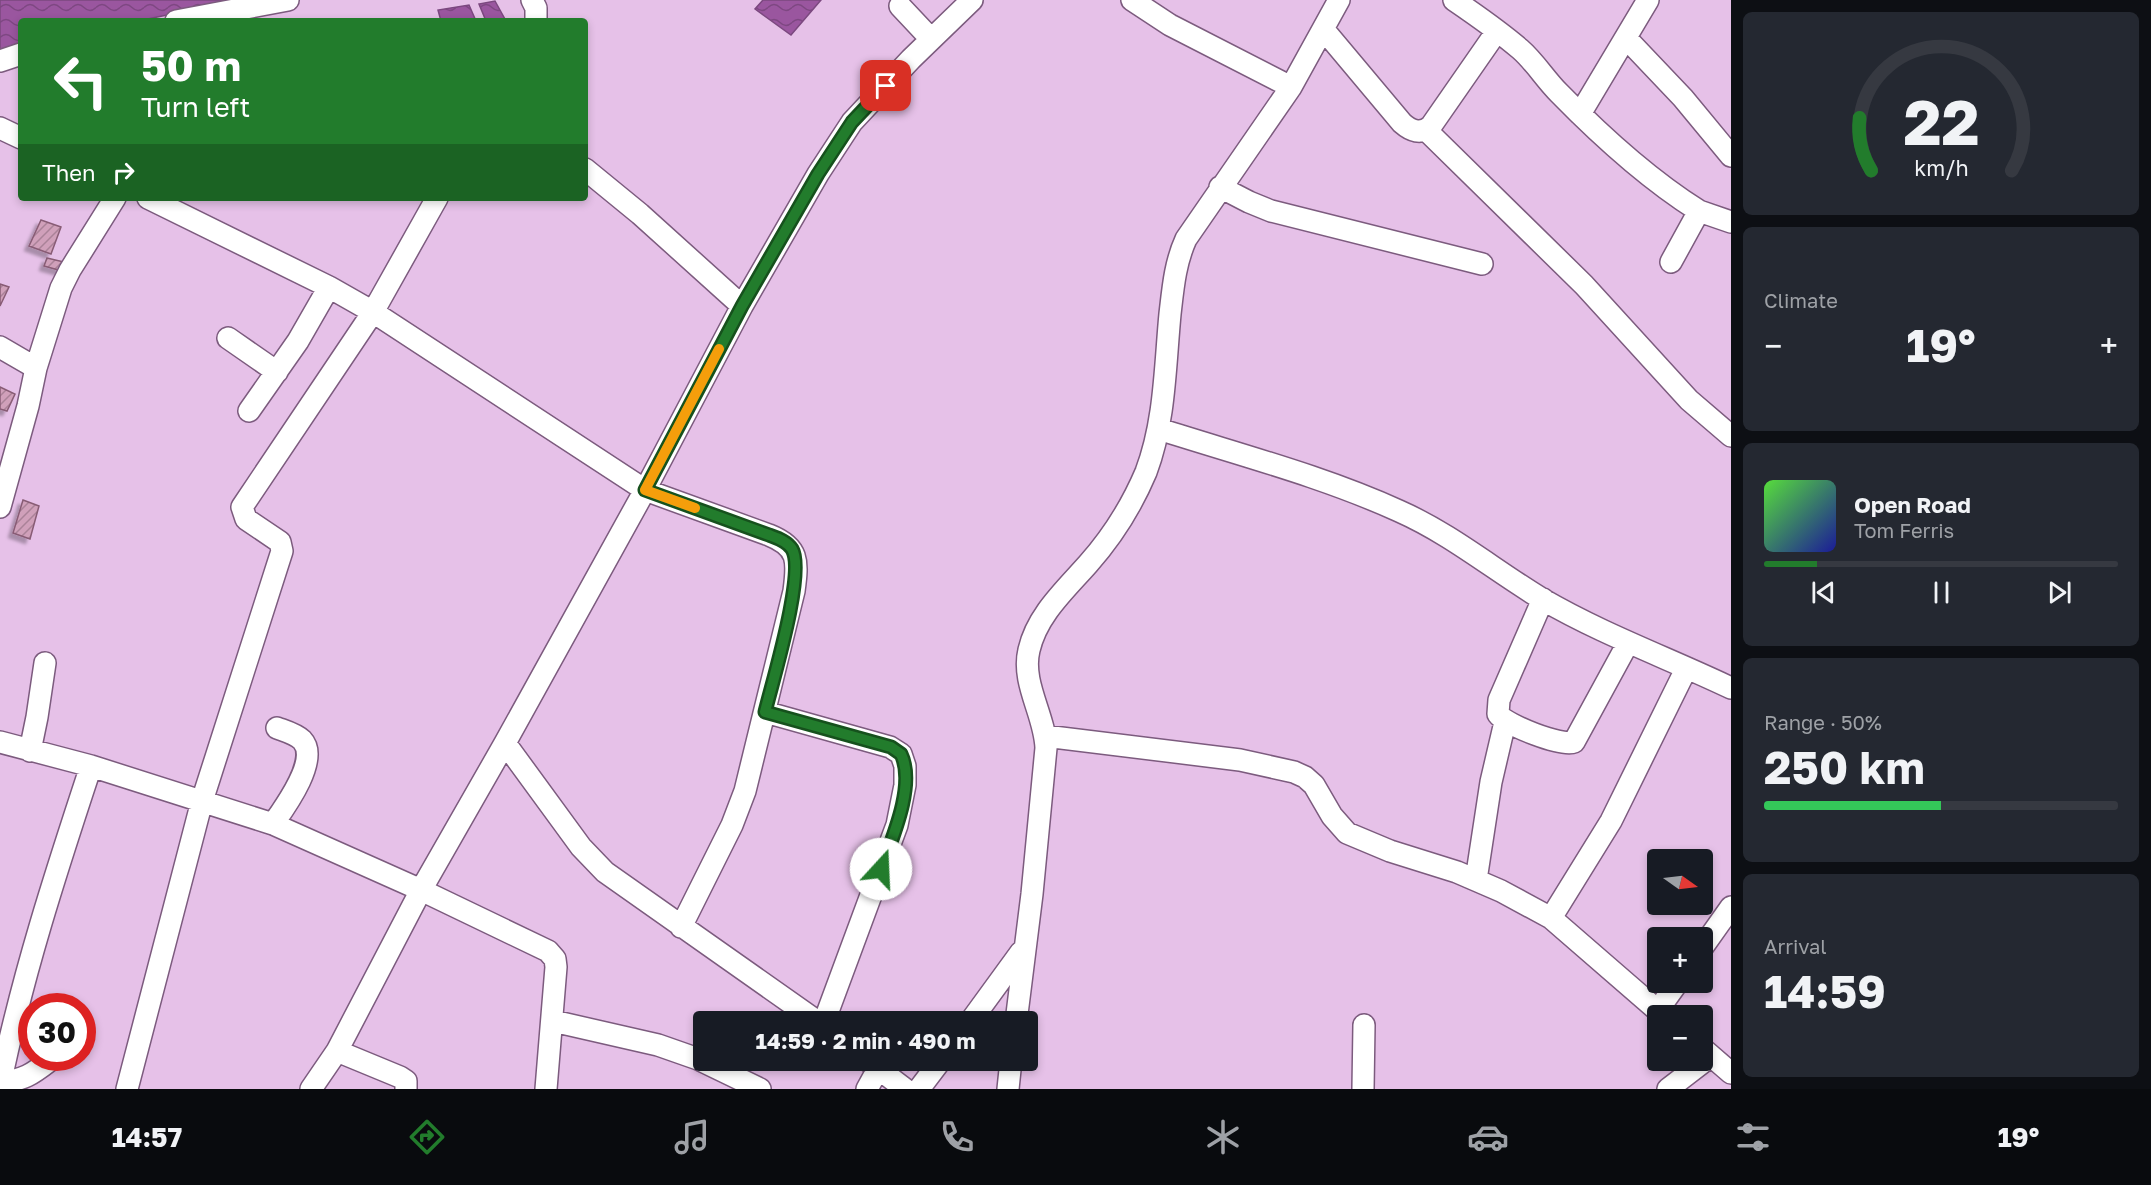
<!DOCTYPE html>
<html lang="en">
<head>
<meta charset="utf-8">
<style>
	body { margin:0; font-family:"Golos Text",sans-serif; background:#242831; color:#f1f3f6; height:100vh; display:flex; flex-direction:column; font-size:22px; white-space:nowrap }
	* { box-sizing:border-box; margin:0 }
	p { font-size:20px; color:#9ea1a6 }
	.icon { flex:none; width:33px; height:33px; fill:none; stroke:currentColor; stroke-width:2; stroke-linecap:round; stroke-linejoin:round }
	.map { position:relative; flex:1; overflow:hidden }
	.side { display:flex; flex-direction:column; gap:12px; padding:12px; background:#0d0f14; width:420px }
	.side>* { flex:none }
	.hud { position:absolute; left:18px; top:18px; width:570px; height:183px; border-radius:6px; box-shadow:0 3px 9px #0003; background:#227c2c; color:#fff; overflow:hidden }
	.needle { width:39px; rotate:104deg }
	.fabs { position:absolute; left:1647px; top:849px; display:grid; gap:12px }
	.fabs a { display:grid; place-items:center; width:66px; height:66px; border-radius:6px; background:#171b24; box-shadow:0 3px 9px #0003; font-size:30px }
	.speed { position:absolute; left:18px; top:993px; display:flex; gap:12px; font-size:30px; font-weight:700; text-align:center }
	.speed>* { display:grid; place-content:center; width:78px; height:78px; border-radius:50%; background:#171b24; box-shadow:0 3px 9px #0003; line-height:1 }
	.speed .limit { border:9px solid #d22; background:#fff; color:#111 }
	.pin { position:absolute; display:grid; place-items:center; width:51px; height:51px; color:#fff; margin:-26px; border-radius:12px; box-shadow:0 3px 9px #0006 }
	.me { position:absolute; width:66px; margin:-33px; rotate:20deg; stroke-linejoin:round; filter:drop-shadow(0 0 4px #0008) }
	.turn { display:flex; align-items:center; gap:21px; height:126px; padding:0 24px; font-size:27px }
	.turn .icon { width:78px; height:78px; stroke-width:2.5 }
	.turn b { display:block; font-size:42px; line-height:51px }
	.then { display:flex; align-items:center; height:57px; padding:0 24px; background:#0003; gap:12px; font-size:22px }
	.big { font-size:45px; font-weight:700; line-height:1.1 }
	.side .widget { flex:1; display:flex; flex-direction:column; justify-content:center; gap:9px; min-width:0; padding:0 21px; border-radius:9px; background:#242831 }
	.side .dial { align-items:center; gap:0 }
	.dial svg { height:156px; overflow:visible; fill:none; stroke:#363941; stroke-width:7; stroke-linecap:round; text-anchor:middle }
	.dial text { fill:#f1f3f6; stroke:none }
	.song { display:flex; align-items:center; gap:18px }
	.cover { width:72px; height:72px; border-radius:9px; background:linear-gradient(135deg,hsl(110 70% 55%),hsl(240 70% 35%)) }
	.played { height:6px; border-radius:3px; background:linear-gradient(90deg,#227c2c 15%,#363941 15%) }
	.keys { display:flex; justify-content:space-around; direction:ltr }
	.heat { display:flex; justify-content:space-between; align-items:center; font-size:33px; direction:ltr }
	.charge { height:9px; border-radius:4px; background:linear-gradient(90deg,#34c759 50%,#363941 0) }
	.trip { position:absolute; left:693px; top:1011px; width:345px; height:60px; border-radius:6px; background:#171b24; box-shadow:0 3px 9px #0003; font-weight:700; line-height:60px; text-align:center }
	.tab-bar { display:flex; height:96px; justify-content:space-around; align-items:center; background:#090b0e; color:#9ea1a6 }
	.tab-bar .icon { width:42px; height:42px }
	.tab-bar .on { color:#227c2c }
	.tab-bar b { font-size:27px; color:#f1f3f6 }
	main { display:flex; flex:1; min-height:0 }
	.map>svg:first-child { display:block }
	.water { fill:url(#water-waves); stroke:#7b487f; stroke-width:1.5 }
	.building { fill:url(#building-hatch); stroke:#885c75; stroke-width:1.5; filter:url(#shadow) }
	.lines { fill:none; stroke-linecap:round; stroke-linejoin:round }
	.minor-casing { stroke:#7c5b7e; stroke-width:24 }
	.minor { stroke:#fff; stroke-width:21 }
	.route-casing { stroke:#16511d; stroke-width:15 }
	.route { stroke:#227c2c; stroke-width:10 }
	.slow { stroke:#f59e0b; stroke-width:10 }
</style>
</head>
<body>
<main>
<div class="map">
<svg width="1731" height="1089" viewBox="0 0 1731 1089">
	<defs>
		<pattern id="water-waves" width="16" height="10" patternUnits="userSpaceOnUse" patternTransform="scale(1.5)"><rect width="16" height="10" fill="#9a569f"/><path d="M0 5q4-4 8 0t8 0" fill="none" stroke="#7e4782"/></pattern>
		<pattern id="building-hatch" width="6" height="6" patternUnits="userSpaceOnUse" patternTransform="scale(1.5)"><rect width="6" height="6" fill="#d0a0ba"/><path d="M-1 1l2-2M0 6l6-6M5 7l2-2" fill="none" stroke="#aa8298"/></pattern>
		<filter id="shadow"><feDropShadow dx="-4.5" dy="4.5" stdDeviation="1.5" flood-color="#0004"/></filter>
	</defs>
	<rect width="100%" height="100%" fill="#e6c1e8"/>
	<path class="water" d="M0,0H240L138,21H21V45L0,51Z
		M763,0H821L791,35L755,9Z
		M495,1L506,21H486L479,4Z
		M469,5L476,21H441L438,10Z"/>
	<path class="building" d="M41,220L61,227L51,254L29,246Z
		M47,258L64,262L62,271L44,266Z
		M0,284L9,287L0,306Z
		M0,387L15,394L7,411L0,409Z
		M23,500L39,506L30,539L13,533Z"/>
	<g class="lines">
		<g class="minor-casing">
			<path id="minor" d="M532,0L536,8V21
				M1132,0L1170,25L1291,87
				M1454,0C1476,15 1499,31 1520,49C1535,62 1545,79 1559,93C1601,136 1648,179 1699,211L1671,262
				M900,6L931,39
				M176,21L288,0
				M1324,30L1402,123C1411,131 1421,135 1431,126L1497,31
				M1626,38L1683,98L1731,156
				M0,61L21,54
				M1580,114L1648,0
				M0,128L21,138
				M1426,130L1584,285L1689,400L1731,436
				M585,169L640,214L742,306
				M1220,187L1249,202L1271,211L1482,264
				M148,198L329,287L373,312L645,490L769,535C799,547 798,561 794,591L745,791L732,825L681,927
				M1699,211L1731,222
				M228,338L277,372
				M0,347L36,368
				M249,411L298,341L329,287
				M1159,429C1240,455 1322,476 1399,511C1451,534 1494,570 1542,599C1602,634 1668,658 1731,688
				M0,507L28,406L36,368L61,288L70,270L115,198
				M1543,599L1499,700L1498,714C1506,725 1562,747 1574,742L1628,643
				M765,712L890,747L901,754L905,766V785L897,825L824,1022
				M1045,736L1240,760L1294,772L1305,777L1314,785L1332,816L1347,833L1390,851L1457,872L1501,891L1551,918L1664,1016
				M0,742L91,766L273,824L421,890L548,951L555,959L556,967L546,1089
				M505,743L581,847L605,872L818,1022
				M30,751L37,717L45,663
				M273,824C285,807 320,759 302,740C296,734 285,731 277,728
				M1476,880L1491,782L1505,722
				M1551,918L1611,821L1686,669
				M1702,948L1731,907
				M1658,1010L1678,982
				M553,1021L658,1045L698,1059L760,1089
				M970,1022L1021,952
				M1016,1022L1032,894L1046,748C1045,715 1021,683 1029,650C1037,615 1065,590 1088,564C1112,537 1132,505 1146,472C1165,422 1165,367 1170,314C1173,288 1175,263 1186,239L1291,87L1339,0
				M1702,1048L1731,1073
				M337,1051L400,1077L406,1081V1089
				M867,1060L905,1089
				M1,1081C24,1082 36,1071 53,1058
				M0,1085C22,976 56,872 91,766
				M127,1089L202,801L282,551L280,542L246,519L242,507L373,312L437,198
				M311,1089L337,1051L421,890L505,743L645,490L742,306L818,174L852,122L911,59L972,0
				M867,1089L878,1069
				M919,1089L941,1060
				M1008,1089L1011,1060
				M1363,1089L1364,1025
				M1668,1089L1711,1056"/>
		</g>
		<use href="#minor" class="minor"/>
	</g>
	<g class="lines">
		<g class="route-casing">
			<path id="route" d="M881,869C892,839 916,785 901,754L891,747L765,712C772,683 806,572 792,549C787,541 777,538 769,535L645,490L742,306L818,174L852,122L886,86"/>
		</g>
		<use href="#route" class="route"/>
		<path class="slow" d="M695,508L645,490L719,349"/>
	</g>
</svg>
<div class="fabs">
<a><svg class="needle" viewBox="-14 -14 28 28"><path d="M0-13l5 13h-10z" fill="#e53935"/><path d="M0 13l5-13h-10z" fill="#9ea1a6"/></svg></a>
<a>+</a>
<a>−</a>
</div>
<div class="speed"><div class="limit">30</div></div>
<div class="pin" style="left:886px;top:86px;background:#d93025"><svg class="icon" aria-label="arrive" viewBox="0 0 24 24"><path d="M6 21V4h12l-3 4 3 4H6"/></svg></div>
<svg class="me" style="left:881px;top:869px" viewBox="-20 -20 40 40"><circle r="19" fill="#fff"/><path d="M0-13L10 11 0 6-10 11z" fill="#227c2c"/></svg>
<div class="trip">14:59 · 2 min · 490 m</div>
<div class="hud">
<div class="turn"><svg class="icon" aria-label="left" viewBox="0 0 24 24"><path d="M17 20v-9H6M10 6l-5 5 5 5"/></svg><div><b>50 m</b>Turn left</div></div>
<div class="then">Then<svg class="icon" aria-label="right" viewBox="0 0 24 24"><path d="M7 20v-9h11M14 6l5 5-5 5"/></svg></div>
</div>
</div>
<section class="side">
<div class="widget dial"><svg viewBox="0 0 100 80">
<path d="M14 69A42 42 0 1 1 86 69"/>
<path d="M14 69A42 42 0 0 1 8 42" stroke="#227c2c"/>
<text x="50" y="56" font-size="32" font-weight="700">22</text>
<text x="50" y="72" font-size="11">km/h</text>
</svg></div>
<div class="widget"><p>Climate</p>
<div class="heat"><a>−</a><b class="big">19°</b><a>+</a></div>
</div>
<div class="widget">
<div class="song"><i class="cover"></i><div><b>Open Road</b><p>Tom Ferris</p></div></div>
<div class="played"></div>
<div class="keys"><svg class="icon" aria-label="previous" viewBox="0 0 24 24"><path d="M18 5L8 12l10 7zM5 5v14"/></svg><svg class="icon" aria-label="pause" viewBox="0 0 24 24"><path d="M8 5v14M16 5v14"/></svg><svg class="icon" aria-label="next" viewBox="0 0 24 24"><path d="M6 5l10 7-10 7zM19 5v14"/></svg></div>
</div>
<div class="widget"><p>Range · 50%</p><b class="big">250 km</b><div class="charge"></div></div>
<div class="widget"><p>Arrival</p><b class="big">14:59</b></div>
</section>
</main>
<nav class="tab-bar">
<b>14:57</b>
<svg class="icon on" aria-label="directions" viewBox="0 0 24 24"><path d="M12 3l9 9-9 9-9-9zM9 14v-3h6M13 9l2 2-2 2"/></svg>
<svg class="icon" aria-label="music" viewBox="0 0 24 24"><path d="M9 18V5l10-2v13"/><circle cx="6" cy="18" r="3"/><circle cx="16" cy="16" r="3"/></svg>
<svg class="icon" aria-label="phone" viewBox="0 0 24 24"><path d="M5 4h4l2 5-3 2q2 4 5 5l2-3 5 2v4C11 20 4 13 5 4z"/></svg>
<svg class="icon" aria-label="climate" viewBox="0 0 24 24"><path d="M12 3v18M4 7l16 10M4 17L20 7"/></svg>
<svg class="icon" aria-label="car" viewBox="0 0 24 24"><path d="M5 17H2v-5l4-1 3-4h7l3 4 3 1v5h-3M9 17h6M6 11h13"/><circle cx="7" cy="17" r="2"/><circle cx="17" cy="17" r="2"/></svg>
<svg class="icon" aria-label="filters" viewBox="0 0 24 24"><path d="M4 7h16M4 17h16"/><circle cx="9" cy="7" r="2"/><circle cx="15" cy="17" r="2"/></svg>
<b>19°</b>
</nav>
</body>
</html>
